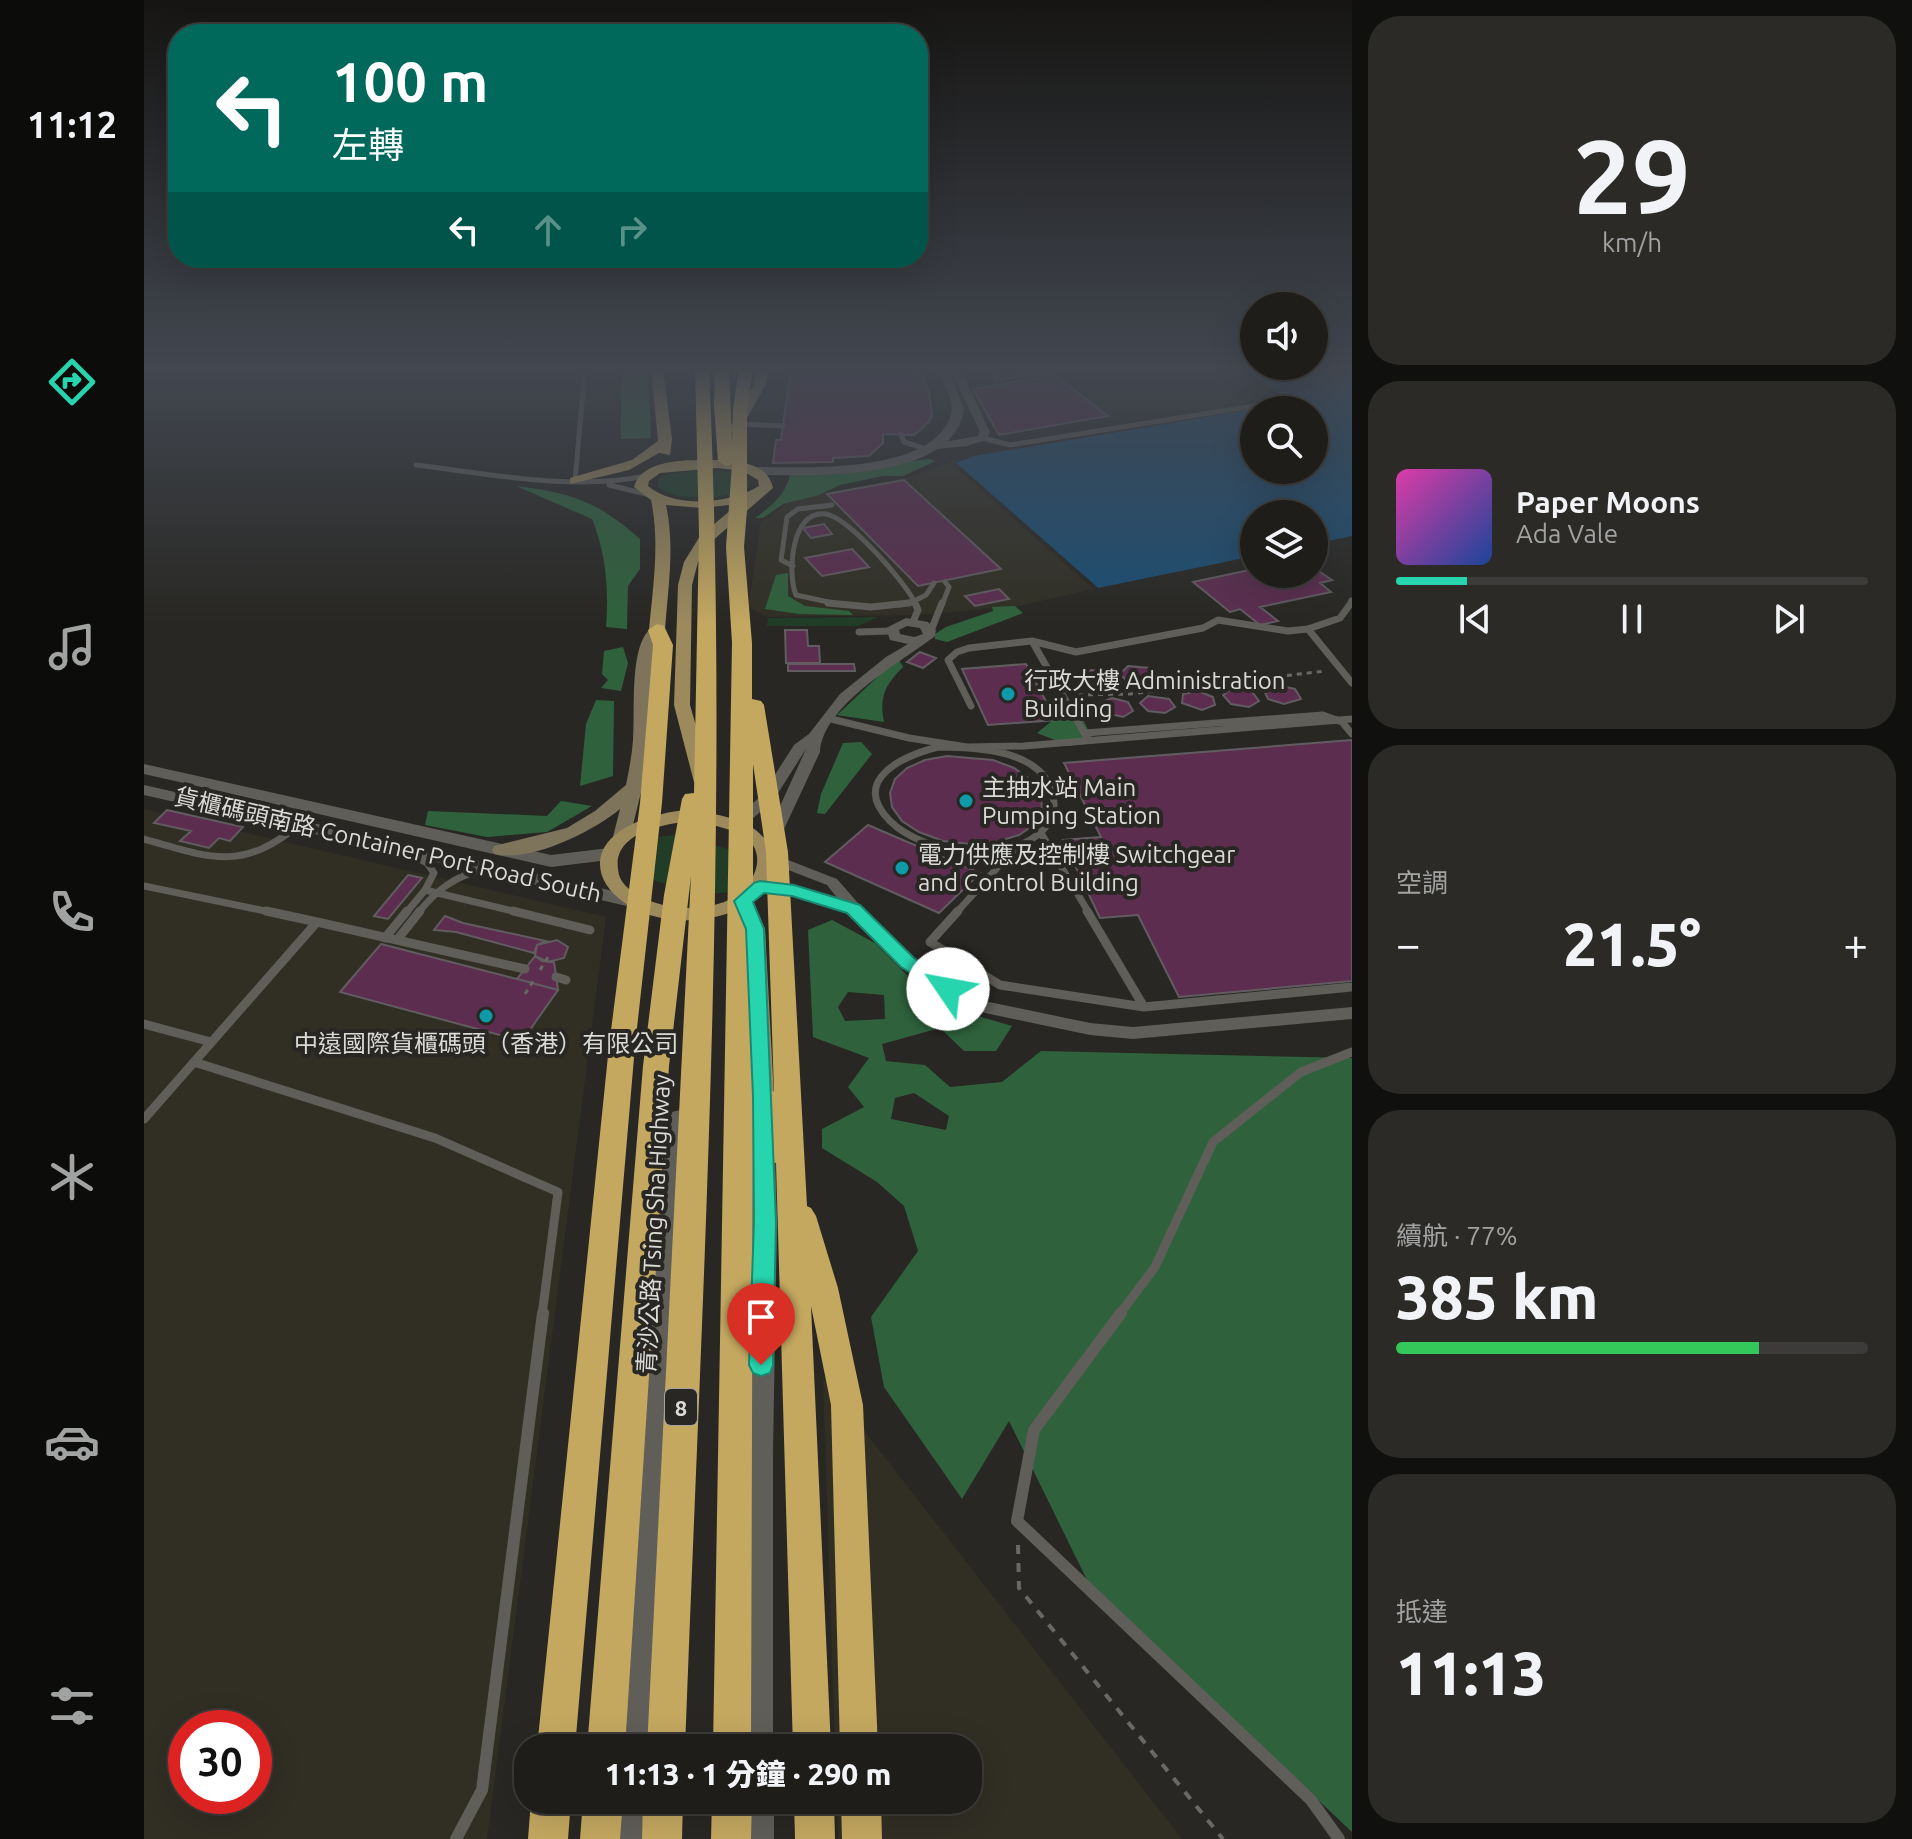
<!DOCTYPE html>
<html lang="zh-TW">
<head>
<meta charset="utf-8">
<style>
	body { margin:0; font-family:Ubuntu,"Noto Sans TC",sans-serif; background:#2b2a27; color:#f1f3f6; height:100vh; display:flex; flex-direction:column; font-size:30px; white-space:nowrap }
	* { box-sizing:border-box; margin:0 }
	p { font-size:26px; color:#a1a2a2 }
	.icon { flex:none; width:44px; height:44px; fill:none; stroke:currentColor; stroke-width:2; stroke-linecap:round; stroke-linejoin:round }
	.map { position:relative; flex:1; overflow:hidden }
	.sheet { display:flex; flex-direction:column; gap:16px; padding:16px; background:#10100e; width:560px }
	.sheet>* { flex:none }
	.top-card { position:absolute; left:24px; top:24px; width:760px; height:244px; border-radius:32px; box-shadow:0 8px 32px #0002,0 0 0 2px #3c3b39; background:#00695c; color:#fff; overflow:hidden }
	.controls { position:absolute; left:1096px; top:292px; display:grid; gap:16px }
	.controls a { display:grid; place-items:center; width:88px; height:88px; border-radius:50%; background:#1e1d1a; box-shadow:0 8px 32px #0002,0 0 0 2px #3c3b39; font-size:40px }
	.speed { position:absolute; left:24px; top:1710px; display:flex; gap:16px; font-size:40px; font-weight:700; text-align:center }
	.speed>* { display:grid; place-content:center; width:104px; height:104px; border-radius:50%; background:#1e1d1a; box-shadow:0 8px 32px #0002,0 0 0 2px #3c3b39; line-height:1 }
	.speed .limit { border:12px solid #d22; background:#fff; color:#111 }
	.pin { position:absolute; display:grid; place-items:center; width:68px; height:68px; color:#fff; margin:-82px -34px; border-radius:50% 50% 50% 0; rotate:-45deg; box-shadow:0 0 8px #0007 }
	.pin .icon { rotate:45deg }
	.me { position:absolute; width:88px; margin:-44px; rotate:303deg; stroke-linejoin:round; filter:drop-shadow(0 0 6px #0008) }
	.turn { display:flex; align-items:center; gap:28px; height:168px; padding:0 32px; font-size:36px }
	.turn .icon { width:104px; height:104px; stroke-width:2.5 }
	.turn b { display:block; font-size:56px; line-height:68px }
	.lanes { display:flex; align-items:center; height:76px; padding:0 32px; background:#0003; justify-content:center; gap:40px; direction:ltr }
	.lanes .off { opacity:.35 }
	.big { font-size:60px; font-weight:800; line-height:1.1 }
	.sheet .card { flex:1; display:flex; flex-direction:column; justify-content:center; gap:12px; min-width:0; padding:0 28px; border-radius:32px; background:#2b2a27 }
	.sheet .dial { align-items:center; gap:0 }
	.dial b { font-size:104px; line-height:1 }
	.song { display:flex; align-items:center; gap:24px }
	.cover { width:96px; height:96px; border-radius:12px; background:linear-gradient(135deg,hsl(320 70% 55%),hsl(220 70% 35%)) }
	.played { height:8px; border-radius:4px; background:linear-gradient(90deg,#26d5ae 15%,#3c3b39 15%) }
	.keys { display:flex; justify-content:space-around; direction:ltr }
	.heat { display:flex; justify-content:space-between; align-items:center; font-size:44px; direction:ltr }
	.charge { height:12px; border-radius:6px; background:linear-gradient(90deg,#34c759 77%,#3c3b39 0) }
	.trip { position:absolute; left:370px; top:1734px; width:468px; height:80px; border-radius:32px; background:#1e1d1a; box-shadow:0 8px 32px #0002,0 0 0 2px #3c3b39; font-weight:800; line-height:80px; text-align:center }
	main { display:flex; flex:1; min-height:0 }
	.menu { display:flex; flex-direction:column; width:144px; justify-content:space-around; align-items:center; background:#0c0c0a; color:#a1a2a2 }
	.menu .icon { width:56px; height:56px }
	.menu .selected { color:#26d5ae }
	.menu b { font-size:36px; color:#f1f3f6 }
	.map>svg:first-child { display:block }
	.built { fill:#312f24; fill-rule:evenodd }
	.green { fill:#213d27 }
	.forest { fill:#2f623c; fill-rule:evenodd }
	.water { fill:#1b4e74; fill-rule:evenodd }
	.pier { fill:#282723 }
	.building { fill:#5c2d4f; stroke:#615c60; stroke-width:2 }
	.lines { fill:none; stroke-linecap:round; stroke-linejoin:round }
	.path-far1 { stroke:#686864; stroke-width:3; stroke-dasharray:5 5; stroke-linecap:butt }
	.path { stroke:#686864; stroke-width:4; stroke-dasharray:9 9; stroke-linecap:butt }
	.service-far3 { stroke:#5f5e59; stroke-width:5 }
	.service-far2 { stroke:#5f5e59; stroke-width:7 }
	.service-far1 { stroke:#5f5e59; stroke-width:9 }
	.service { stroke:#5f5e59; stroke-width:12 }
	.minor { fill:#5f5e59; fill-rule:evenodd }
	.tertiary { fill:#5f5e59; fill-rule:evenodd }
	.secondary { fill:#7d745b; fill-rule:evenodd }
	.primary { fill:#9c8a5d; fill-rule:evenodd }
	.motorway { fill:#c4a860; fill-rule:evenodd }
	.route { fill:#26d5ae; stroke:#198a71; stroke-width:2 }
	.culture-dot { fill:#0f9aa8; stroke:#282723; stroke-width:3 }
	.labels { text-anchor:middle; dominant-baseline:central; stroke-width:8; stroke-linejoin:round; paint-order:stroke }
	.shield { fill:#282723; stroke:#a5a4a1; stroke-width:2 }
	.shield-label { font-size:22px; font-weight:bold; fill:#dadad7 }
	.poi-label { font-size:24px; fill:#dadad7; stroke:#282723; text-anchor:start }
	.street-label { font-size:24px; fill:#dadad7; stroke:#282723 }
</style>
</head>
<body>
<main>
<nav class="menu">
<b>11:12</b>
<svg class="icon selected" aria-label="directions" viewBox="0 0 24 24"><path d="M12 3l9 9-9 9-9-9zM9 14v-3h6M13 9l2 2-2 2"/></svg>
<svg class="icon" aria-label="music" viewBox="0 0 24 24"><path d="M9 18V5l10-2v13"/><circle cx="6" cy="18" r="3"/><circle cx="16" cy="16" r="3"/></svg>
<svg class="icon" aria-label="phone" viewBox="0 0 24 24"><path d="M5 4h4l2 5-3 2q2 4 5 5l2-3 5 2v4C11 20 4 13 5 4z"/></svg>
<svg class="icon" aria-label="climate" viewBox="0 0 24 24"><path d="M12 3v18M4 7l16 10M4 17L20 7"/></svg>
<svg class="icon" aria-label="car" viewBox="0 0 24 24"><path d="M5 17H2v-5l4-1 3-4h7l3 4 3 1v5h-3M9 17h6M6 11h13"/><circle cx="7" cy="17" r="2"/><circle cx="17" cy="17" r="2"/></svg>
<svg class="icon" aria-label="filters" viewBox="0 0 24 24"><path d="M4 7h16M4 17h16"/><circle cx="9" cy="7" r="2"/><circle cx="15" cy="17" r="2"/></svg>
</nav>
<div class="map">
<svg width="1208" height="1839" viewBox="0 0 1208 1839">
	<rect width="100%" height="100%" fill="#282723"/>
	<path class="built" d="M811,460L953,588L875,606L777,615L623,617L604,607L617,522L641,505L657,497L766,477Z
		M0,809L462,917L343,1839H0ZM42,1728H110V1796H42Z
		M679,1378L1038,1839H694L693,1800H824V1748H691Z"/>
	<path class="green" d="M556,470L593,473L605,481V487C586,500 529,503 513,486L515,479L524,474Z
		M734,617L714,626H623L624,618Z
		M538,834L592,852L586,892L556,895L509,880L513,837Z"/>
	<path class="forest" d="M472,368H504L507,438L477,439V371Z
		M785,459L792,461L759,476H739L696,485L675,495L639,504L619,518H611C627,506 641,496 646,475Z
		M372,486C428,493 453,501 496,539V569L484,586L483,629L462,627C465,590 462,553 448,519Z
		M644,573V596L661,606L705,611L709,615L655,614L621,609L632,575Z
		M871,606L879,613L803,642L791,639V634L802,627L849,611L848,607Z
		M479,647L484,663L477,691L457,688L464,680L458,674L460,651Z
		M755,660L759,667C741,685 735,697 740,722L693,715L742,669Z
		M452,700L470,701L469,776L436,786L442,724Z
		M919,712L939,720L950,741L926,746L893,733Z
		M717,742L728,754L681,814L673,813L677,794L699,743Z
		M417,801L448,806L403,832L343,837L281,825L284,811L403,816Z
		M688,920L731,943L771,983L810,1009L868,1026L852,1051H820L796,1028L738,1044L742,1061L781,1065L806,1087L858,1082L897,1051L1208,1058V1832L944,1582L865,1421L818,1499L740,1387L727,1317L774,1251L760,1206L733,1182L678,1148V1129L720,1107L704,1087L725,1058L669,1037L664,930ZM704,992L740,995L741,1019L701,1021L694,1007ZM770,1093L805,1116L802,1130L747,1119L751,1098Z"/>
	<path class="water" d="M1095,368H1208V536L1170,544V514H1110V556L954,588L812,463L830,456L1152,402ZM1110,410H1170V470H1110Z"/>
	<path class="pier" d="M812,463L954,588L949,589L810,466Z"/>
	<path class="building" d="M647,368H774L785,392L788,415L785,422L770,435L739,434V443L725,456L689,458V462L629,463L632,440H637Z
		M846,368H932L852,380Z
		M911,375L964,416L855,435L829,389Z
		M760,480L857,569L774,586L683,494Z
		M680,524L688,534L667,538L659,528Z
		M708,549L725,567L678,576L661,558Z
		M1170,568L1188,580L1176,583L1187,592L1116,607L1134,621L1116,625L1096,609L1086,612L1049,582L1110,569V574H1170Z
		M855,589L865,599L831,606L821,596Z
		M641,630H663L664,646H675L676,663H642Z
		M776,652L792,658L779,668L763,662Z
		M644,664H710L711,671H644Z
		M882,664L912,720L844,725L818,669Z
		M984,666L1007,668L1014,674V680L1006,685L986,684L976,674Z
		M947,670L965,672L972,677V683L959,688L942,684L937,676Z
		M1133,685L1151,689L1157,699L1140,704L1124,699L1120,690Z
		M1088,689L1108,692L1115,701L1105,707L1087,704L1079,695Z
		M1054,691L1069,697L1071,705L1058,710L1038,703L1039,694Z
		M1004,696L1025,699L1031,707L1021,713L1004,711L996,703Z
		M968,698L984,702L989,711L979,717L958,712L956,703Z
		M1208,740V981L1035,997L994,915L956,918L919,840L957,837L920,763Z
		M803,756L849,760L870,768L887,780L897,794L898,810L891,824L875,835L852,842L826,844L799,841L775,832L758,821L748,807L746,793L751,779L763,768L781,760Z
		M23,810L99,827L86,841L75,838L65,848L36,841L47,831L10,823Z
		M724,825L836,873L795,913L681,862Z
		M264,875L278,878L244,919L230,916Z
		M301,916L319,923L402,941L393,945L390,953L312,932L290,930Z
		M413,940L424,947L420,958L404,962L391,956L393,945Z
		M237,944L373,979L414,990L378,1041L196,992Z
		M391,956L398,961L410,962L414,990L373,979Z"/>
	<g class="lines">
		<path class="path-far1" d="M934,695L986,694L1181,671
			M396,970L406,954
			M381,994L390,980"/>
		<path class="path" d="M874,1545L875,1588L1079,1839"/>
		<path class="service-far3" d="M593,424L639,426
			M757,434L760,442L785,450
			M838,438L866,445L1116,405L1130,397
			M272,465C348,474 426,491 502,476
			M431,481L441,368
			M465,485L506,495
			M649,566L637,560L643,517L654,509L688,505
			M770,601L772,605
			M770,601L782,595L790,583
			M698,605L652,595C643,573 647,509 682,514C705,518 760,581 770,601
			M755,605L770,601
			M798,605L805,587L801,582
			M1206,605L1207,600"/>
		<path class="service-far2" d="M684,603L727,607L765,603
			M769,622L774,610L771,603
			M1164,629L1208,683
			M715,632L747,631
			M786,633L798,603
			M888,641L943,738
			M827,706L804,660L813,652L825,648L888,641L932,652L1059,628L1074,620L1144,631L1164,629L1196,618L1207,603
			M683,718L765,738L823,747L880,746L1208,719
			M941,733L1179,715L1198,722L1208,734
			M794,747C831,747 900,749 909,796C912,809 908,821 899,830C864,866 779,854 746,821C705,780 759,756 794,747Z
			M897,833L945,913
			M0,839C66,858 97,872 155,825
			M0,886L131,913
			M281,890L377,913
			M262,913L281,890L290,873L283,863L264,853
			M274,913C292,891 310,876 338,870
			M812,913L874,845"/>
		<path class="service-far1" d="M122,911L173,922
			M369,911L446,930
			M814,911L786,942L856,985L1000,1007L1208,987
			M943,911L1000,1007
			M241,938L263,911
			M253,940L276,911
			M412,977L422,980
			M0,1024L67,1042
			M50,1062L291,1138L414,1192L398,1315
			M0,1119L173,922L381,969
			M975,1315L1011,1267L1069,1142L1157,1072L1208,1052"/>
		<path class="service" d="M977,1313L890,1430L873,1521L1167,1800L1195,1839
			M312,1839L338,1790L399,1313"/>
		<path class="minor" d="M806,368H816L846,432L842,440L823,446L792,449L788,448V444L834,436L836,432Z
			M762,618L784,622L792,630L791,636C758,662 679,704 676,752L634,842H624L621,839L662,749L629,801L600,826H590L588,823L590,820L618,795L650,745L665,734L696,694L742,657L764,644L746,640L742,628ZM763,626L776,628L779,634L770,637L756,634L755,630Z
			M626,853L693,879L728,919L770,958L810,985L845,1002L946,1023L989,1027L1208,1007V1019L989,1039L946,1035L841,1013L798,993L758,966L705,913L649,896L620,891L618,888L620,885C644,880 671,892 694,899L683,885L621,861L618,858L621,855Z"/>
		<path class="tertiary" d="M792,368H804L820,409C811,483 665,475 611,475L604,471L611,467C660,467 790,475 807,414C811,399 798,381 792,368Z
			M0,764L407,855L465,848L475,854L465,860L407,867L0,774Z
			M0,785L487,895L497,901L487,907L0,795Z
			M619,1108L627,1110L630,1116L633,1222L629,1452V1748H597L601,1452L609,1222L608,1116L611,1110Z
			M536,1110L544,1112L547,1118L524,1350L506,1748H474L498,1350L525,1118L528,1112Z
			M470,1800H504L502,1839H468Z
			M596,1800H630V1839H596Z"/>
		<path class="secondary" d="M513,625L521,630L510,654L504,764L485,841L478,843L469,837L476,809C450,831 386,863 350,854L348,850L350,846L423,828L451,811L482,785C485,770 488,755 489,740C492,714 483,635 513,625Z"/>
		<path class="primary" d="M507,368H519L528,439L526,455L515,453L485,470L426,484V478L488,460L514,441Z
			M613,368H625L621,386L595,432H587L585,429L609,386Z
			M573,460C595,461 624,463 629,488L567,542L554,562L548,585L546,705L568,782L559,787L550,782L530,705L534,585L540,562L556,536L594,504L558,508L522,505C531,546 524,588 521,630L513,635L505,630C509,586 516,543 507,500L490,487C498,457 548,460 573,460ZM573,468L599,471L614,480L615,486C585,504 532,509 504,486L505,481L516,473Z
			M547,809C589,819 617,818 634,863L626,884L609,901L621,929L630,1096L627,1102L619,1104L611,1102L608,1096L601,929L593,910C476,957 377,829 547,809ZM547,821C567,825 595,828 609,845C615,855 614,865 610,874C595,914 527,915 496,896C485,890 475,883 474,869C469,832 521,824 547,821Z"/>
		<path class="motorway" d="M551,368H565C586,828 558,1289 541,1748H503L547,876L525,1066L481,1748H443L499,1066L520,895L538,799L541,794L550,793L555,533Z
			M571,368H585L588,442L589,409L595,368H609L603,409V510L600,547L608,643V699L617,701L620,705L644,852L663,1206L667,1208L672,1216L694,1288L719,1405L734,1748H696L687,1405L667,1306L687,1748H649L632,1163L627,1162L609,1108L607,1748H569L588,643L582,547L588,464L582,466L574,461L570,405ZM609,764L622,852L630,1092L619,1086L609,1090Z
			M513,624L520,626L529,645L518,803L491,1046L431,1748H393L465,1046L496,803L509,645L504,630Z
			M387,1800H427L424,1839H384Z
			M439,1800H479L476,1839H436Z
			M499,1800H539L538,1839H498Z
			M568,1800H608L607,1839H567Z
			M650,1800H690L691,1839H651Z
			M697,1800H737L738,1839H698Z"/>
	</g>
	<linearGradient id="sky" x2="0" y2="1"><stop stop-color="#161513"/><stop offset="0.59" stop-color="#424750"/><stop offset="1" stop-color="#424750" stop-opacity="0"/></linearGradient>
	<rect width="1208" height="625" fill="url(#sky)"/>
	<path class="route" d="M616,881L650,885L716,905L770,958L814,989L804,995L798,993L757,967L703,913L648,896L620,893L609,902L620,929L632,1222L629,1365L626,1373L617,1376L609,1373L605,1365L610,1222L609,1096L602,929L590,901L610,883Z"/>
	<g class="culture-dot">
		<circle cx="864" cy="694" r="8"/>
		<circle cx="822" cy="801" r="8"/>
		<circle cx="758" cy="868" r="8"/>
		<circle cx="342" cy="1016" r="8"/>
	</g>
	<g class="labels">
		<rect class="shield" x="521" y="1389" width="32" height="36" rx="6"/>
		<g class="shield-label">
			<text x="537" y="1407">8</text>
		</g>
		<g class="poi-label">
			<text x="880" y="680">行政大樓 Administration<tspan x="880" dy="28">Building</tspan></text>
			<text x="838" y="787">主抽水站 Main<tspan x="838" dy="28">Pumping Station</tspan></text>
			<text x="774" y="854">電力供應及控制樓 Switchgear<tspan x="774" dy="28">and Control Building</tspan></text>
			<text x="342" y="1043" text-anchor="middle">中遠國際貨櫃碼頭（香港）有限公司</text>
		</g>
		<g class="street-label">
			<text transform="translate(244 845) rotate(13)">貨櫃碼頭南路 Container Port Road South</text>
			<text transform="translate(510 1224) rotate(-87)">青沙公路 Tsing Sha Highway</text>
		</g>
	</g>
</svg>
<div class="controls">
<a><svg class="icon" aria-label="sound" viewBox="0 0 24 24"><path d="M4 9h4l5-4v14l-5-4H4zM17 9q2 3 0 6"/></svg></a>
<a><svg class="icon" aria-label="search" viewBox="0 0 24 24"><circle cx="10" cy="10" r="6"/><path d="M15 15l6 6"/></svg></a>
<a><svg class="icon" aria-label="layers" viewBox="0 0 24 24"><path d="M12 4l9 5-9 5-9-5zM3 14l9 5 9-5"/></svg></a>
</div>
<div class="speed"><div class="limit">30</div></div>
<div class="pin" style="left:617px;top:1365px;background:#d93025"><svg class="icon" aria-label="arrive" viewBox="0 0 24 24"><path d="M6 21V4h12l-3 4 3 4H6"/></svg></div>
<svg class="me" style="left:804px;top:989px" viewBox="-20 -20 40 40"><circle r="19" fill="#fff"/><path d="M0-13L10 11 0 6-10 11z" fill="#26d5ae"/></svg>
<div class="trip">11:13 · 1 分鐘 · 290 m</div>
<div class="top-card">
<div class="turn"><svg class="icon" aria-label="left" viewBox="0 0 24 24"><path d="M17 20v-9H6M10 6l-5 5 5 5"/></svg><div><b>100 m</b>左轉</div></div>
<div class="lanes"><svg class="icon" aria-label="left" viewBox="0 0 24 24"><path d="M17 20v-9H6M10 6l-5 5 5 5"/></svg><svg class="icon off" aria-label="ahead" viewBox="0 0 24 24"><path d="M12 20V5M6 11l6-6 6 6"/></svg><svg class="icon off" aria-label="right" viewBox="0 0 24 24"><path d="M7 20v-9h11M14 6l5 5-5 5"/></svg></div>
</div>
</div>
<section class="sheet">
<div class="card dial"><b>29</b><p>km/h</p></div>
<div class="card">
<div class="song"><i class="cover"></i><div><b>Paper Moons</b><p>Ada Vale</p></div></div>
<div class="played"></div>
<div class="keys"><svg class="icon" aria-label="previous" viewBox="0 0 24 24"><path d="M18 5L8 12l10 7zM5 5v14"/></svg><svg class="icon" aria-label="pause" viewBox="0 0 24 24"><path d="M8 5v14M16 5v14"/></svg><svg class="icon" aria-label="next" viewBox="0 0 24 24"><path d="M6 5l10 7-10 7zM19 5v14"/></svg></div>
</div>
<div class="card"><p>空調</p>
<div class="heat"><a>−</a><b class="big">21.5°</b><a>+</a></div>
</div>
<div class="card"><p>續航 · 77%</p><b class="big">385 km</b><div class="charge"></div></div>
<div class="card"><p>抵達</p><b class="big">11:13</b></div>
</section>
</main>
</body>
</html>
